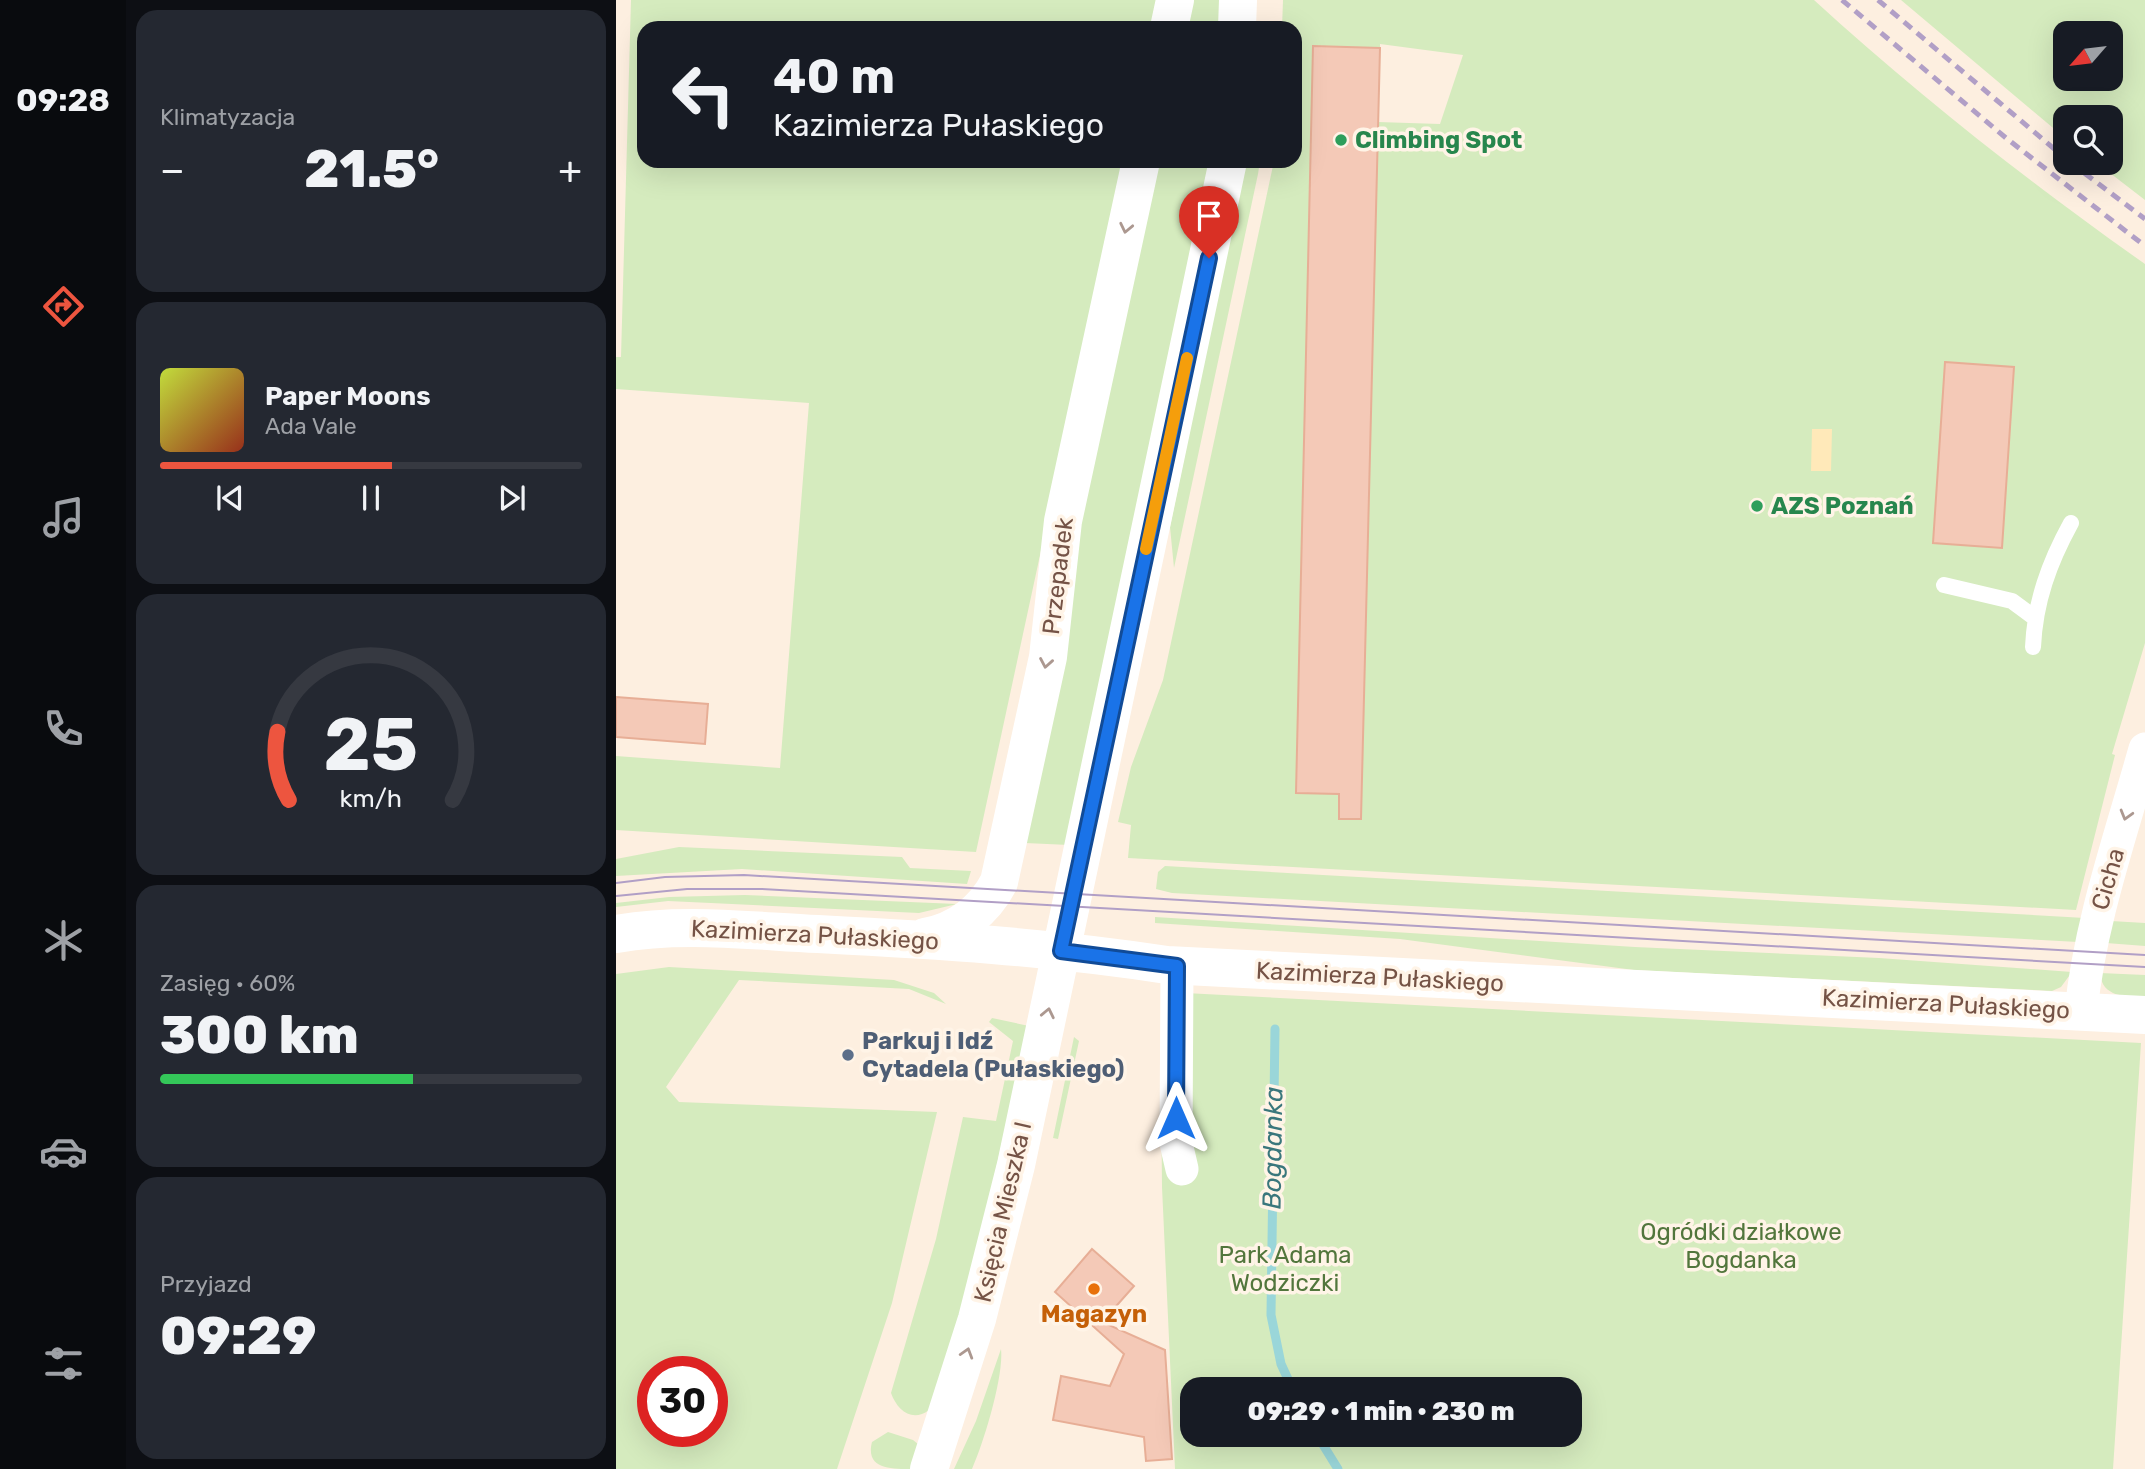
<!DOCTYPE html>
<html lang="pl">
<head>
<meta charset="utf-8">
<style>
	body { margin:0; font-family:Rubik,sans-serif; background:#242831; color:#f1f3f6; height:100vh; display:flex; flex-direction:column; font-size:26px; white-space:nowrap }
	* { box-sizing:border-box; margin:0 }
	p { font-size:23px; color:#9ea1a6 }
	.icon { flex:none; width:38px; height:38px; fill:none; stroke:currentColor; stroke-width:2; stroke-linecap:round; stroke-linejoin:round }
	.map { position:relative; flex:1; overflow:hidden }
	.details { display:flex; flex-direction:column; gap:10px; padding:10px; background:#0d0f14; width:490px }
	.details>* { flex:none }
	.hud { position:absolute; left:21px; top:21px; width:665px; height:147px; border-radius:21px; box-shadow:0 7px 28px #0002; background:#171b24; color:#f1f3f6; overflow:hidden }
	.needle { width:46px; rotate:242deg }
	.tools { position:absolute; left:1437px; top:21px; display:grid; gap:14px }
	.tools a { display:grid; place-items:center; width:70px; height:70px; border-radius:14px; background:#171b24; box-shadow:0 7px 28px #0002; font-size:35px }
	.speed { position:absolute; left:21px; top:1356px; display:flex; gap:14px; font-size:35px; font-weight:700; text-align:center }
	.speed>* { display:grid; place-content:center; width:91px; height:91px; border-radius:50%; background:#171b24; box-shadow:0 7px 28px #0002; line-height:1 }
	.speed .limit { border:10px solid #d22; background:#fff; color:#111 }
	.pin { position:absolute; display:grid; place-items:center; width:60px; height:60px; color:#fff; margin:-72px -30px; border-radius:50% 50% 50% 0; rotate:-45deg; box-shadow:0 0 7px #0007 }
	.pin .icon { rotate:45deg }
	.me { position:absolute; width:77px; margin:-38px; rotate:0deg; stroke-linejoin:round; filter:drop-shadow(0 0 5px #0008) }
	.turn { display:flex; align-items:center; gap:24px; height:147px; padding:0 21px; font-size:32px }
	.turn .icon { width:91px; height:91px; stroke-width:2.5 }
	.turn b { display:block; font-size:49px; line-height:60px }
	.big { font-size:52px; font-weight:800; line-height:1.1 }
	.details .card { flex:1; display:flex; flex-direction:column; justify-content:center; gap:10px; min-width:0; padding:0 24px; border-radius:21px; background:#242831 }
	.details .dial { align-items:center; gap:0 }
	.dial svg { height:182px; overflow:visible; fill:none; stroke:#363941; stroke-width:7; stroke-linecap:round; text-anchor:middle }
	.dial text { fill:#f1f3f6; stroke:none }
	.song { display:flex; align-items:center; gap:21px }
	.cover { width:84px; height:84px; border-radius:10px; background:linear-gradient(135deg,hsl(70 70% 55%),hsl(10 70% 35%)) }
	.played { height:7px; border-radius:4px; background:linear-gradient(90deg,#ed553f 55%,#363941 55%) }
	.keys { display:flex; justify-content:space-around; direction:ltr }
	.heat { display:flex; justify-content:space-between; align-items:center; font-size:38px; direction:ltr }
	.charge { height:10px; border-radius:5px; background:linear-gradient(90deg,#34c759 60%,#363941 0) }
	.trip { position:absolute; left:564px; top:1377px; width:402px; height:70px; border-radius:21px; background:#171b24; box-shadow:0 7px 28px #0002; font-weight:800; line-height:70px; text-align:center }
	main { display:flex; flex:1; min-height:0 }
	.dock { display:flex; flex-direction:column; width:126px; justify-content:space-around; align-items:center; background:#090b0e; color:#9ea1a6 }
	.dock .icon { width:49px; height:49px }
	.dock .current { color:#ed553f }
	.dock b { font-size:32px; color:#f1f3f6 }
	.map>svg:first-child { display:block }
	.green { fill:#d5ebbe; fill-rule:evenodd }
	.sand { fill:#ffe9b9 }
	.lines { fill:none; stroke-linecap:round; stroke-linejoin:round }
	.stream { stroke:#9ad6d9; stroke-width:9 }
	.building { fill:#f4c9b7; stroke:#e7ae96; stroke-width:2 }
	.service { stroke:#fff; stroke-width:16 }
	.minor { stroke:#fff; stroke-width:33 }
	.tertiary { stroke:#fff; stroke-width:38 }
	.tram { stroke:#b19fc6; stroke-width:2 }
	.rail { stroke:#b19fc6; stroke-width:5; stroke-dasharray:10 7; stroke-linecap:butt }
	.oneway { stroke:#ac9890 }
	.route-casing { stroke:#114b97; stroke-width:18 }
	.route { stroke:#1a73e8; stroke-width:12 }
	.slow { stroke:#f59e0b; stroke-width:12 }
	.leisure-dot { fill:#2e9e5b; stroke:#fff4e7; stroke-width:2.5 }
	.service-dot { fill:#5c6f8a; stroke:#fff4e7; stroke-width:2.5 }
	.food-dot { fill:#e8710a; stroke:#fff4e7; stroke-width:2.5 }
	.labels { text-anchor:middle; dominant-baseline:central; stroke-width:7; stroke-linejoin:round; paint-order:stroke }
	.leisure-label { font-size:24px; font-weight:bold; fill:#27864d; stroke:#fff4e7; text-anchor:start }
	.street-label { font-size:24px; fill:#755346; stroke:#fff4e7 }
	.service-label { font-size:24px; font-weight:bold; fill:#4e5e75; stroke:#fff4e7; text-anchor:start }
	.park-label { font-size:24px; fill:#52763c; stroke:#fff4e7 }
	.food-label { font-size:24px; font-weight:bold; fill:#c56008; stroke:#fff4e7 }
	.water-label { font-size:26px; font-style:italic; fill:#3a777c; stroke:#fff4e7 }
</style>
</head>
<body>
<main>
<nav class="dock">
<b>09:28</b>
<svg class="icon current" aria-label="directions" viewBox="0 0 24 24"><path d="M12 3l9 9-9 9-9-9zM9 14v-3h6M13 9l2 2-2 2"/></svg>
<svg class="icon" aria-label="music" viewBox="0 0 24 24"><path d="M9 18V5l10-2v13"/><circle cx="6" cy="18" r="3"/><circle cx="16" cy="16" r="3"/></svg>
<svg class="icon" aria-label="phone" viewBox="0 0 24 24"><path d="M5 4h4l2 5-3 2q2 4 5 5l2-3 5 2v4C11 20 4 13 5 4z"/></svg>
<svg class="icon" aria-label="climate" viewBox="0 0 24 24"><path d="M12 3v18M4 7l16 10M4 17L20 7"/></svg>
<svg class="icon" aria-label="car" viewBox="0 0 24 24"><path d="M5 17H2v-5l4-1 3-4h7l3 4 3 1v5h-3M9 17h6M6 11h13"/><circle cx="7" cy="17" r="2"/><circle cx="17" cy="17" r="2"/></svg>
<svg class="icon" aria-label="filters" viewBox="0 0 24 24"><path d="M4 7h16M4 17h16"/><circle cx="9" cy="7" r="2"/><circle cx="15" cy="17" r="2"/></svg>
</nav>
<section class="details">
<div class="card"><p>Klimatyzacja</p>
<div class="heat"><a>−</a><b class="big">21.5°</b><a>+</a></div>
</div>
<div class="card">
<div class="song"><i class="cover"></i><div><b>Paper Moons</b><p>Ada Vale</p></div></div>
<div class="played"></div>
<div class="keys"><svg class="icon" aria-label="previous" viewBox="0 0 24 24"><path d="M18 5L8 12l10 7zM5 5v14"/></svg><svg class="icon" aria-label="pause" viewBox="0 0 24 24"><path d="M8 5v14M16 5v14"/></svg><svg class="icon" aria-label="next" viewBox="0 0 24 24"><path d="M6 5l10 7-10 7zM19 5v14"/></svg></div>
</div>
<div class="card dial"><svg viewBox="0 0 100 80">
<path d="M14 69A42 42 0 1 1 86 69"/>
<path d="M14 69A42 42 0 0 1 9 39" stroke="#ed553f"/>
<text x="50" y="56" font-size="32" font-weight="700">25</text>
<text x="50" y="72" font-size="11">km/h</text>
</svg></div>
<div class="card"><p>Zasięg · 60%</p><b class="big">300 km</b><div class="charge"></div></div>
<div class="card"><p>Przyjazd</p><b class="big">09:29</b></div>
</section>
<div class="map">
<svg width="1529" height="1469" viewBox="0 0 1529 1469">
	<rect width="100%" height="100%" fill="#fdefe0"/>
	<path class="green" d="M15,0H544L538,28H28V161H509L360,852L0,830V756L164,768L193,403L0,389V357H5Z
		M575,0H608V28H569Z
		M667,0H1198C1302,95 1414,183 1529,264V643L1496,754L1499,755L1460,910L512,858L515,825L502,822L515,767L547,680L658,161H679V28H666ZM764,44L847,55L824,124L762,122L746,794L681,793L698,46L764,48Z
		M1285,0H1529V200L1481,163H1494V117H1449V138ZM1494,33V79H1449V33Z
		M541,161H597L453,845L409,843L457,553Z
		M629,161H644L642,174L558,568L554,527Z
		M63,847L286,857L294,868L355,871L351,884L126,869L0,876V859Z
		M549,866L1469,918L1462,942L556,893L540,889L542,872Z
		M129,895L341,904L303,913L52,901L0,907V903L53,897Z
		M539,917L1019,947L1263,958L1456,972L1445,987L1436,991L1018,970L784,939L539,923Z
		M1495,921L1529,923V946L1490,943Z
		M53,967L278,980L318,993L330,1004L293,989L123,980L50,1087L63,1102L321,1112L276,1303L221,1469H0V974ZM37,1372H96V1432H37Z
		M1484,973L1529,975V998C1510,996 1486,998 1484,973Z
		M569,993L1525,1043L1497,1469H559L546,1187L545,1085ZM576,1390H954V1435H576Z
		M376,1018L413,1026L349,1302L313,1410C296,1423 281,1410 275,1393L320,1239L347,1117L380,1121L397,1041L373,1022Z
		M458,1037L463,1041L442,1139L437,1138Z
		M385,1349C388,1376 368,1442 356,1469H338L360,1421Z
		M272,1432L297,1440L302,1444L296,1469C275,1469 249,1469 256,1442Z"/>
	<path class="sand" d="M1196,429H1216L1215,471H1195Z"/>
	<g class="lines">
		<path class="stream" d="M659,1029L655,1315L665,1364L677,1390
			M701,1435L722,1469"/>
	</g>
	<path class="building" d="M697,46L764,48L745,819H723V794L680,793Z
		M1329,362L1398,367L1386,548L1317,543Z
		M0,697L92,704L89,744L0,737Z
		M476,1249L518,1286L486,1322L549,1350L556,1459L530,1461L528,1437L437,1420L445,1376L494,1386L508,1354L439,1292Z"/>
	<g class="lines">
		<path class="service" d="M1328,585L1396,601L1419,618
			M1417,647C1419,602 1433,563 1455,523"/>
		<path class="minor" d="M561,966L560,1143L566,1169
			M1465,1011C1474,922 1505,835 1529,749"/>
		<path class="tertiary" d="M553,28L559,0
			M621,28L622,0
			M0,934C66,922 135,931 202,934C319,940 435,947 551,965L1529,1015
			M309,937C342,931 368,911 383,882L432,657L447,521L525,161
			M313,1469L361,1319L400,1165L612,161"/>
		<path class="tram" d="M0,883L49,877L128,875L1529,955
			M0,896L71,889H146L1529,967"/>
		<path class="rail" d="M1226,0L1390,138L1529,246
			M1262,0L1449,158
			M1455,163L1529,219"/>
	</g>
	<defs><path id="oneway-chevron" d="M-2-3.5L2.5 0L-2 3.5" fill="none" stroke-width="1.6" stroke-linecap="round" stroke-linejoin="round" transform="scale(1.75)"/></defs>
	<g class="oneway">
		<use href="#oneway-chevron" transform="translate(510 228) rotate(102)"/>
		<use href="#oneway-chevron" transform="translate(430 663) rotate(100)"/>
		<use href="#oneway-chevron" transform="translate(1510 815) rotate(106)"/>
		<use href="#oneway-chevron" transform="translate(432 1013) rotate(-78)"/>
		<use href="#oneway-chevron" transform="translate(351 1353) rotate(-73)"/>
	</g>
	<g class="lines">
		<g class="route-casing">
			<path id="route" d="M560,1118L561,966L445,951L593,258"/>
		</g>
		<use href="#route" class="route"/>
		<path class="slow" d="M530,549L571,358"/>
	</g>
	<g class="leisure-dot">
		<circle cx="725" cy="140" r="7"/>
		<circle cx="1141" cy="506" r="7"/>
	</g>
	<circle class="service-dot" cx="232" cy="1055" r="7"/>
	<circle class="food-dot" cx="478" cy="1289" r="7"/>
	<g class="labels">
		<g class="leisure-label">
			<text x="739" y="140">Climbing Spot</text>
			<text x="1155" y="506">AZS Poznań</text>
		</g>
		<g class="street-label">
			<text transform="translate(442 576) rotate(-83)">Przepadek</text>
			<text transform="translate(1492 879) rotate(-74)">Cicha</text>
			<text transform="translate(199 935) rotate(3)">Kazimierza Pułaskiego</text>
			<text transform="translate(764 977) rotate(3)">Kazimierza Pułaskiego</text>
			<text transform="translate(1330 1004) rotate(3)">Kazimierza Pułaskiego</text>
			<text transform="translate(387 1212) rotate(-77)">Księcia Mieszka I</text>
		</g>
		<g class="service-label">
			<text x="246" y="1041">Parkuj i Idź<tspan x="246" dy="28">Cytadela (Pułaskiego)</tspan></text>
		</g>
		<g class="park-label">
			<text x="1125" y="1232">Ogródki działkowe<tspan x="1125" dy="28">Bogdanka</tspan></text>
			<text x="669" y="1255">Park Adama<tspan x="669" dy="28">Wodziczki</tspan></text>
		</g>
		<g class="food-label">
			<text x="478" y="1314">Magazyn</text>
		</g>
		<g class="water-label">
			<text transform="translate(657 1148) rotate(-89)">Bogdanka</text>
		</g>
	</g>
</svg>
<div class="tools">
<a><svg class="needle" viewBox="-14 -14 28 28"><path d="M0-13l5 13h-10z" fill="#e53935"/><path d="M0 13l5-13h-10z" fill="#9ea1a6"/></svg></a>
<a><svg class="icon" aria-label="search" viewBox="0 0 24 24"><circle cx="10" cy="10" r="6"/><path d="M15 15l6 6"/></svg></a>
</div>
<div class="speed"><div class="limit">30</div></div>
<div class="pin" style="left:593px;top:258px;background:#d93025"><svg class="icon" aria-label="arrive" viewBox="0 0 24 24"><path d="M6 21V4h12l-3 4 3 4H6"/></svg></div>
<svg class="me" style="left:560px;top:1118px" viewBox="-20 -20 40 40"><path d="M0-17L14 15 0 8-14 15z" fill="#1a73e8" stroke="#fff" stroke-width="4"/></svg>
<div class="trip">09:29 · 1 min · 230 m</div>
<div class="hud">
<div class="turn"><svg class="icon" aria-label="left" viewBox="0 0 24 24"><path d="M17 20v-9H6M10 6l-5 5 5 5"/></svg><div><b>40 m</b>Kazimierza Pułaskiego</div></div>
</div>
</div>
</main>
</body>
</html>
